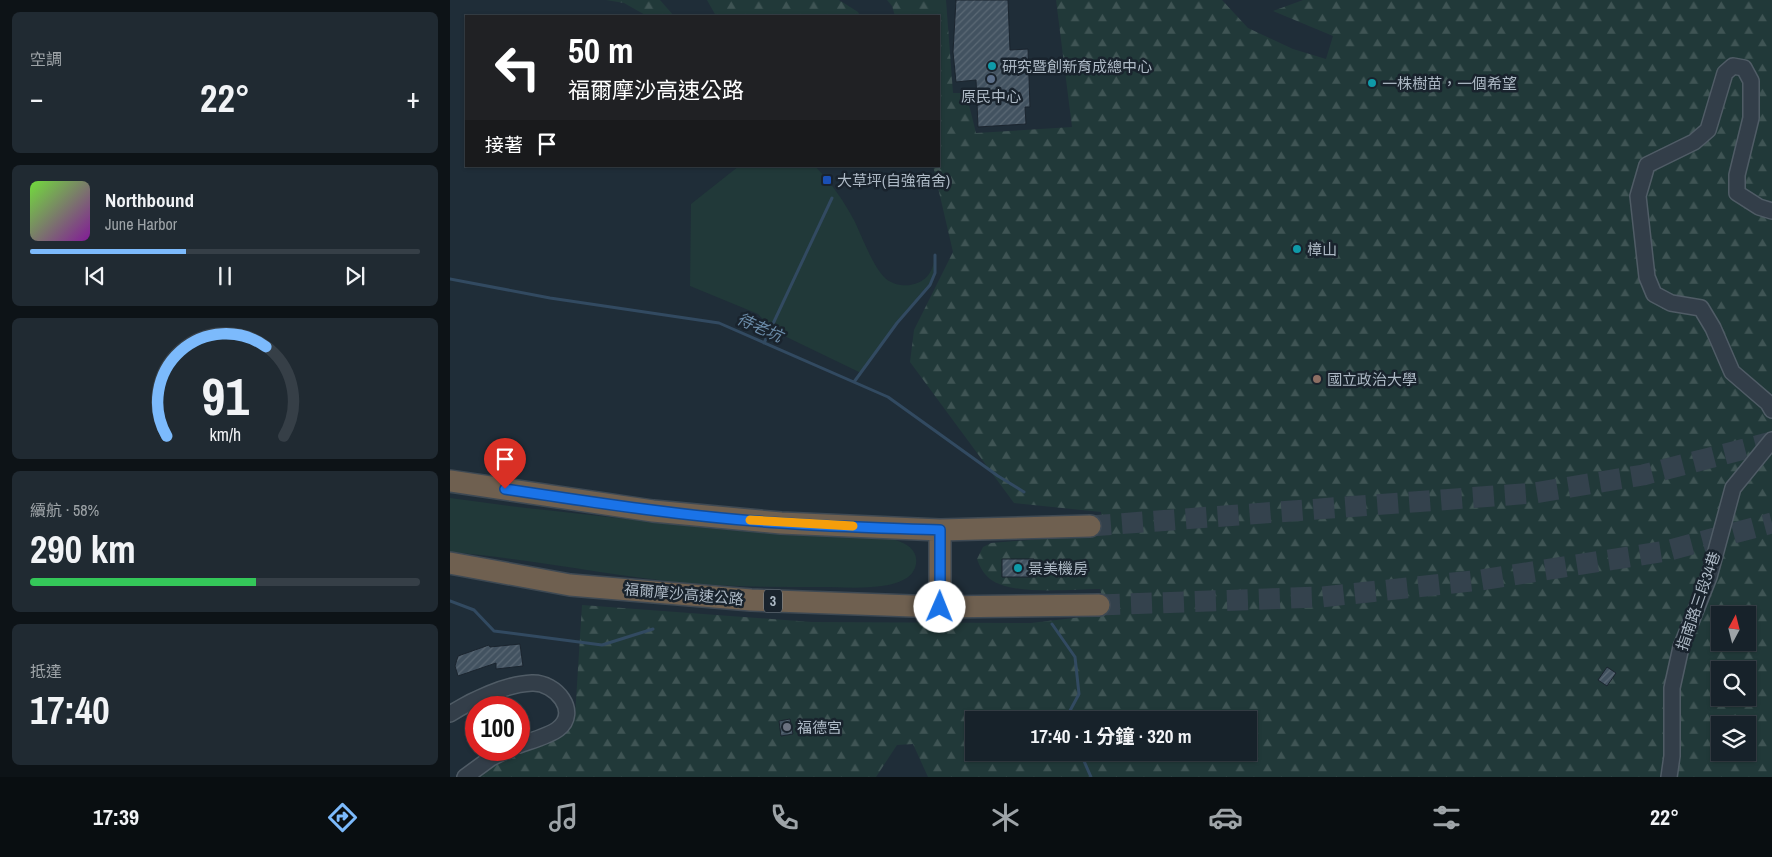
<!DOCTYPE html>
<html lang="zh-TW">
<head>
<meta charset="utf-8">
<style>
	body { margin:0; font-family:"Archivo Narrow","Noto Sans TC",sans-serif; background:#202a32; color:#f1f3f6; height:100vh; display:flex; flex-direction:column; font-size:19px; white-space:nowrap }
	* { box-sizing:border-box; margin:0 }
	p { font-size:16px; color:#9ea4a8 }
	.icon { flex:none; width:28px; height:28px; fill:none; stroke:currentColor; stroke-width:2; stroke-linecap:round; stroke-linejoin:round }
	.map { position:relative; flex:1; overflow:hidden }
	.panel { display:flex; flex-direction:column; gap:12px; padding:12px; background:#0d1317; width:450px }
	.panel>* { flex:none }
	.top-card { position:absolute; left:15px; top:15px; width:475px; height:152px; border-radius:0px; box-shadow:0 1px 4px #0004,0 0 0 1px #363f47; background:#202124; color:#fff; overflow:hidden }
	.needle { width:32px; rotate:7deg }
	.fabs { position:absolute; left:1261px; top:606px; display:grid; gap:10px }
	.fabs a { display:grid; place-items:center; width:45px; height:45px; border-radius:0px; background:#17222a; box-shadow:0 1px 4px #0004,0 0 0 1px #363f47; font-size:25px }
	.speed { position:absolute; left:15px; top:696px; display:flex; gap:10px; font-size:25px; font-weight:700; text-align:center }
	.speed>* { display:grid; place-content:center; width:65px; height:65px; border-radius:50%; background:#17222a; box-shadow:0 1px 4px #0004,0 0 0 1px #363f47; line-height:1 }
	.speed .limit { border:8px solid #d22; background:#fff; color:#111 }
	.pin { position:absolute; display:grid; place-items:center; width:42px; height:42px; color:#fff; margin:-51px -21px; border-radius:50% 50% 50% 0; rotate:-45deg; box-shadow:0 0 5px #0007 }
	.pin .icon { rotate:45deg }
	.me { position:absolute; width:55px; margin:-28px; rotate:1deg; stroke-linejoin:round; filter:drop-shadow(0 0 4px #0008) }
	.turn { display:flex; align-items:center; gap:18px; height:105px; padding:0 20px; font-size:22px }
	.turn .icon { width:65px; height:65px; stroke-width:2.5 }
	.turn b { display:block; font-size:35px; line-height:42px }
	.then { display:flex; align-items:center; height:48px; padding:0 20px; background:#0003; gap:10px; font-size:19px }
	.big { font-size:38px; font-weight:700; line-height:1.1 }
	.panel .card { flex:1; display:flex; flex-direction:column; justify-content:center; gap:8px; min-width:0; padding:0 18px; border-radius:8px; background:#202a32 }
	.panel .dial { align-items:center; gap:0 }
	.dial svg { height:130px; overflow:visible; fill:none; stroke:#363f47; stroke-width:7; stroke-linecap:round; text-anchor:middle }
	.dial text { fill:#f1f3f6; stroke:none }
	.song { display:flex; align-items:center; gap:15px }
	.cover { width:60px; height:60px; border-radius:8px; background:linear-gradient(135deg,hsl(100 70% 55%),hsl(290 70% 35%)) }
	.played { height:5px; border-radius:2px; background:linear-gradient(90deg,#7cbafc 40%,#363f47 40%) }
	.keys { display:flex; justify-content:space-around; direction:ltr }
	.heat { display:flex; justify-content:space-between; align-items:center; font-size:28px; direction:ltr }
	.charge { height:8px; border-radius:4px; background:linear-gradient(90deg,#34c759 58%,#363f47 0) }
	.trip { position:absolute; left:515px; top:711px; width:292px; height:50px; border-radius:0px; background:#17222a; box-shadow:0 1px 4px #0004,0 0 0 1px #363f47; font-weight:700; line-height:50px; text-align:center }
	.tab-bar { display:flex; height:80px; justify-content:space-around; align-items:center; background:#090e11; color:#9ea4a8 }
	.tab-bar .icon { width:35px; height:35px }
	.tab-bar .selected { color:#7cbafc }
	.tab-bar b { font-size:22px; color:#f1f3f6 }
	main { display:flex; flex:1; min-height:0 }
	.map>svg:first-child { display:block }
	.green { fill:#213939 }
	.forest { fill:url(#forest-firs); fill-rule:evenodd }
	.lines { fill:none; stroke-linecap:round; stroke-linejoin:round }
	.stream { stroke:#324a61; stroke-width:3 }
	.building { fill:url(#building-hatch); stroke:#1b252f }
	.highway-tunnel { stroke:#34424d; stroke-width:21; stroke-dasharray:21 11; stroke-linecap:butt }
	.minor-casing { stroke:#505c66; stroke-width:18 }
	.highway-casing { stroke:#3e4953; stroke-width:24 }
	.minor { stroke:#333e49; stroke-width:15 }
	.highway { stroke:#6f6050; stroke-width:21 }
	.route-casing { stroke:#114b97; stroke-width:12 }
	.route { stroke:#1a73e8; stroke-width:9 }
	.slow { stroke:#f59e0b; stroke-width:9 }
	.culture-dot { fill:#0f9aa8; stroke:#19232d; stroke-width:2 }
	.service-dot { fill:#5c6f8a; stroke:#19232d; stroke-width:2 }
	.transit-dot { fill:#1a4fb4; stroke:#19232d; stroke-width:2 }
	.education-dot { fill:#8d6e63; stroke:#19232d; stroke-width:2 }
	.worship-dot { fill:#6b7280; stroke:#19232d; stroke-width:2 }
	.labels { text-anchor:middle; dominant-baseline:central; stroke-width:5; stroke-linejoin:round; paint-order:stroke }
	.shield { fill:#19232d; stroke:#818c97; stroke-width:1 }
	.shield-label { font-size:14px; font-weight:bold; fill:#adb9c5 }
	.poi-label { font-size:15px; fill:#adb9c5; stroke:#19232d; text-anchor:start }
	.street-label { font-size:15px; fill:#adb9c5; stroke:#19232d }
	.water-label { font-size:16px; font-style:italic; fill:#6c8daa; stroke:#19232d }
</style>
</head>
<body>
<main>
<section class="panel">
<div class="card"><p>空調</p>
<div class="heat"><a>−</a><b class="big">22°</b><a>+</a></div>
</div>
<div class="card">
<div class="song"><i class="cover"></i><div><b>Northbound</b><p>June Harbor</p></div></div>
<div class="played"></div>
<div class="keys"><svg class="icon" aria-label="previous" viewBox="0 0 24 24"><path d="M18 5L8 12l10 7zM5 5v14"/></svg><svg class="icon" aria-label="pause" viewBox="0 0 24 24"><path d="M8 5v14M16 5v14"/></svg><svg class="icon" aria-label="next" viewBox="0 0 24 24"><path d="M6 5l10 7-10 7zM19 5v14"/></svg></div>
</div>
<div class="card dial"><svg viewBox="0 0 100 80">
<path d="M14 69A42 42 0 1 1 86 69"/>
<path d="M14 69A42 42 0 0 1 75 14" stroke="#7cbafc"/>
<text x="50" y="56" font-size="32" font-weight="700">91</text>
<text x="50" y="72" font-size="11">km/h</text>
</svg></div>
<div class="card"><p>續航 · 58%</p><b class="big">290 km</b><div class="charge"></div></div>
<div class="card"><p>抵達</p><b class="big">17:40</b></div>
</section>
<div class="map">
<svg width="1322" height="777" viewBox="0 0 1322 777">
	<defs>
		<pattern id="forest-firs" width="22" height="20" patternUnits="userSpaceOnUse" patternTransform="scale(1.25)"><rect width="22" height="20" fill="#213939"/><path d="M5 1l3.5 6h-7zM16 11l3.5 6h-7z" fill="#3f5454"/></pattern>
		<pattern id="building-hatch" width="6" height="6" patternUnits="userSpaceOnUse" patternTransform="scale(1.25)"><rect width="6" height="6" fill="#425260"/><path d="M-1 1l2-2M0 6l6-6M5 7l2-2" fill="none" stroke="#5b6975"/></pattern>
	</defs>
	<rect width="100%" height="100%" fill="#1f2d38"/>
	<path class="green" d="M289,166H365C382,184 394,201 405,222C413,239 422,264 434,277C446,289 469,288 479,274C482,270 483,265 485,260L483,276L479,284L448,320L411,373L324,331L308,314L240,286L241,204Z
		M0,498C56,506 112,512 168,518C220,524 273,531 326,533C355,534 384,535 413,535C430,536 470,539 466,564C465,570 461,576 455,579C434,591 394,587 370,587C325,587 279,587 235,583C156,575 79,559 0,552Z"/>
	<path class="forest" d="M156,0H210L224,16H197L174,3Z
		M257,0H389L408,12L410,16H266Z
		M437,0H496L503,93H516L526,133L622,127L606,0H772L798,28L843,49L876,59L883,36L823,11L853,0H1322V777H478L463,744L447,745L426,777H23V774L116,733L125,716L132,605L362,622L581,623L657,614L650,589C622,589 562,596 540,579C533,573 530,567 527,559L533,547L541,543L653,534L651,512L564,503L460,362L464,330L503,252L483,166H489V16H445L442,6ZM1270,615H1298V642H1270ZM1270,670H1298V698H1270ZM524,720H799V752H524ZM1270,725H1298V752H1270Z"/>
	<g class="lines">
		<path class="stream" d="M0,279L100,298L269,323L438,397L548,476L574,492
			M314,343L382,198
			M404,382L447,323L480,285L485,273V255
			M0,601L24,610L44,631L152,645L203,629
			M602,624L625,657L629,694L615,720
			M630,752L641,777"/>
	</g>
	<path class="building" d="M506,0H558L560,50L578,49L580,107H575L576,124L528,127L526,80L506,82L503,52Z
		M552,559H584L583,577H552Z
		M70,644L73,666L46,669V663L8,676L5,666L8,656L39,645L40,647Z
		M1157,667L1166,673L1157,686L1148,680Z
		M340,719L343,734L331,736L329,721Z"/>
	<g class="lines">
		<path class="highway-tunnel" d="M640,526L1084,493L1193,475L1322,442
			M649,605L872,597L1031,580L1216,551L1322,523"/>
		<g class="minor-casing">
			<path id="minor" d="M1322,211L1309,207L1287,193V175L1301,118V81L1294,68L1283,66L1275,73L1258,130L1244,142L1197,165L1188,196L1197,277L1204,294L1221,303L1251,308L1263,328L1282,372L1318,403L1322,410
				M0,714C22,700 56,684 82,683C106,682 130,712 108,729C99,736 80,741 69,745
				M15,777L41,758L57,750
				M1219,777L1222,756V688L1231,647L1259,577L1283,488L1322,440"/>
		</g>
		<g class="highway-casing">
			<path id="highway" d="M0,481L203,511L331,523L490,530L640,526
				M0,563L120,585L301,600L490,607L649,605
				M490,607V530"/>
		</g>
		<use href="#minor" class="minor"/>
		<use href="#highway" class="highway"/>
	</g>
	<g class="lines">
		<g class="route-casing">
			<path id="route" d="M55,489C147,503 238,517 331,523C384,527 437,528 490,530V607"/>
		</g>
		<use href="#route" class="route"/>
		<path class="slow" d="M300,520L403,526"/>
	</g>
	<g class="culture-dot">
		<circle cx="542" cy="66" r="5"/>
		<circle cx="922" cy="83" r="5"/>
		<circle cx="847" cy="249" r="5"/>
		<circle cx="568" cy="568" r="5"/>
	</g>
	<circle class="service-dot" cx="541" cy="79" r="5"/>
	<rect class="transit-dot" x="372" y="175" width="10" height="10" rx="2.5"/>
	<circle class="education-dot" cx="867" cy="379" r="5"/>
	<circle class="worship-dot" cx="337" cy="727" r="5"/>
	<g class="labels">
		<rect class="shield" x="314" y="589.5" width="18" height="23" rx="4"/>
		<g class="shield-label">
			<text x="323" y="601">3</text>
		</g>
		<g class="poi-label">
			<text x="552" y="66">研究暨創新育成總中心</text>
			<text x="932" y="83">一株樹苗，一個希望</text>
			<text x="541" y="96" text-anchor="middle">原民中心</text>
			<text x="387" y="180">大草坪(自強宿舍)</text>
			<text x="857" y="249">樟山</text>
			<text x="877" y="379">國立政治大學</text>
			<text x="578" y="568">景美機房</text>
			<text x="347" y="727">福德宮</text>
		</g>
		<g class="street-label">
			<text transform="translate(234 594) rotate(5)">福爾摩沙高速公路</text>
			<text transform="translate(1248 601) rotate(-71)">指南路三段34巷</text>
		</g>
		<g class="water-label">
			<text transform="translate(310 327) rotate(24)">待老坑</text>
		</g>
	</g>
</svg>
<div class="fabs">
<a><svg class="needle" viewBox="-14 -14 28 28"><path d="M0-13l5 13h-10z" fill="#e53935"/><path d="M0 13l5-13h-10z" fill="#9ea4a8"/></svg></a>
<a><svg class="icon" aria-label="search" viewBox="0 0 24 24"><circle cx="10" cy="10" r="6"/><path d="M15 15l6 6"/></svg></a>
<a><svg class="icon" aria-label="layers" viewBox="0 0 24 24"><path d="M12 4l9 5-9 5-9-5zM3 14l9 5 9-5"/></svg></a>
</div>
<div class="speed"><div class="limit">100</div></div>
<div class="pin" style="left:55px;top:489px;background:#d93025"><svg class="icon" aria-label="arrive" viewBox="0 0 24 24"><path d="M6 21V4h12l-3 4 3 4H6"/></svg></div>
<svg class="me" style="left:490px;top:607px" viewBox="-20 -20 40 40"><circle r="19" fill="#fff"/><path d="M0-13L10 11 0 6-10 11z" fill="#1a73e8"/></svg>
<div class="trip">17:40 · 1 分鐘 · 320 m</div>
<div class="top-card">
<div class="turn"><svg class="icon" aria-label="left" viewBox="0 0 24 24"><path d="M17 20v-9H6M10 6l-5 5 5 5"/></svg><div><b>50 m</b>福爾摩沙高速公路</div></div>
<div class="then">接著<svg class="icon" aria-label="arrive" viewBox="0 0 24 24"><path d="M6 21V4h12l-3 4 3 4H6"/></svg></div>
</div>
</div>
</main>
<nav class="tab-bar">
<b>17:39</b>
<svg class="icon selected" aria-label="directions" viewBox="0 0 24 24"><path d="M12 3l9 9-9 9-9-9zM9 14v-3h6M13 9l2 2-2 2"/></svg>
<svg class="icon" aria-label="music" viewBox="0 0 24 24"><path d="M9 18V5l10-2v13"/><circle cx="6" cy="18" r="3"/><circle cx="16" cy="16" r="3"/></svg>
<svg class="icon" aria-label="phone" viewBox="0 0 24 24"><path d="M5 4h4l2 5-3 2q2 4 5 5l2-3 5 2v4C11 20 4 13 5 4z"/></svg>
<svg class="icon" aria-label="climate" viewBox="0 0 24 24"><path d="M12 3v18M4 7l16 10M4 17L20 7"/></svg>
<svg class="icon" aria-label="car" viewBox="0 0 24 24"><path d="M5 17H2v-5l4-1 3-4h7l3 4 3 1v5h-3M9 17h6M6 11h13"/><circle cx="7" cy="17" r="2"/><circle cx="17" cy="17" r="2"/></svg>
<svg class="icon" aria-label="filters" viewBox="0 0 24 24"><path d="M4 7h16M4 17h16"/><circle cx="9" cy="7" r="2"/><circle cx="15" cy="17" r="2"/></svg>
<b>22°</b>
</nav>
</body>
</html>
